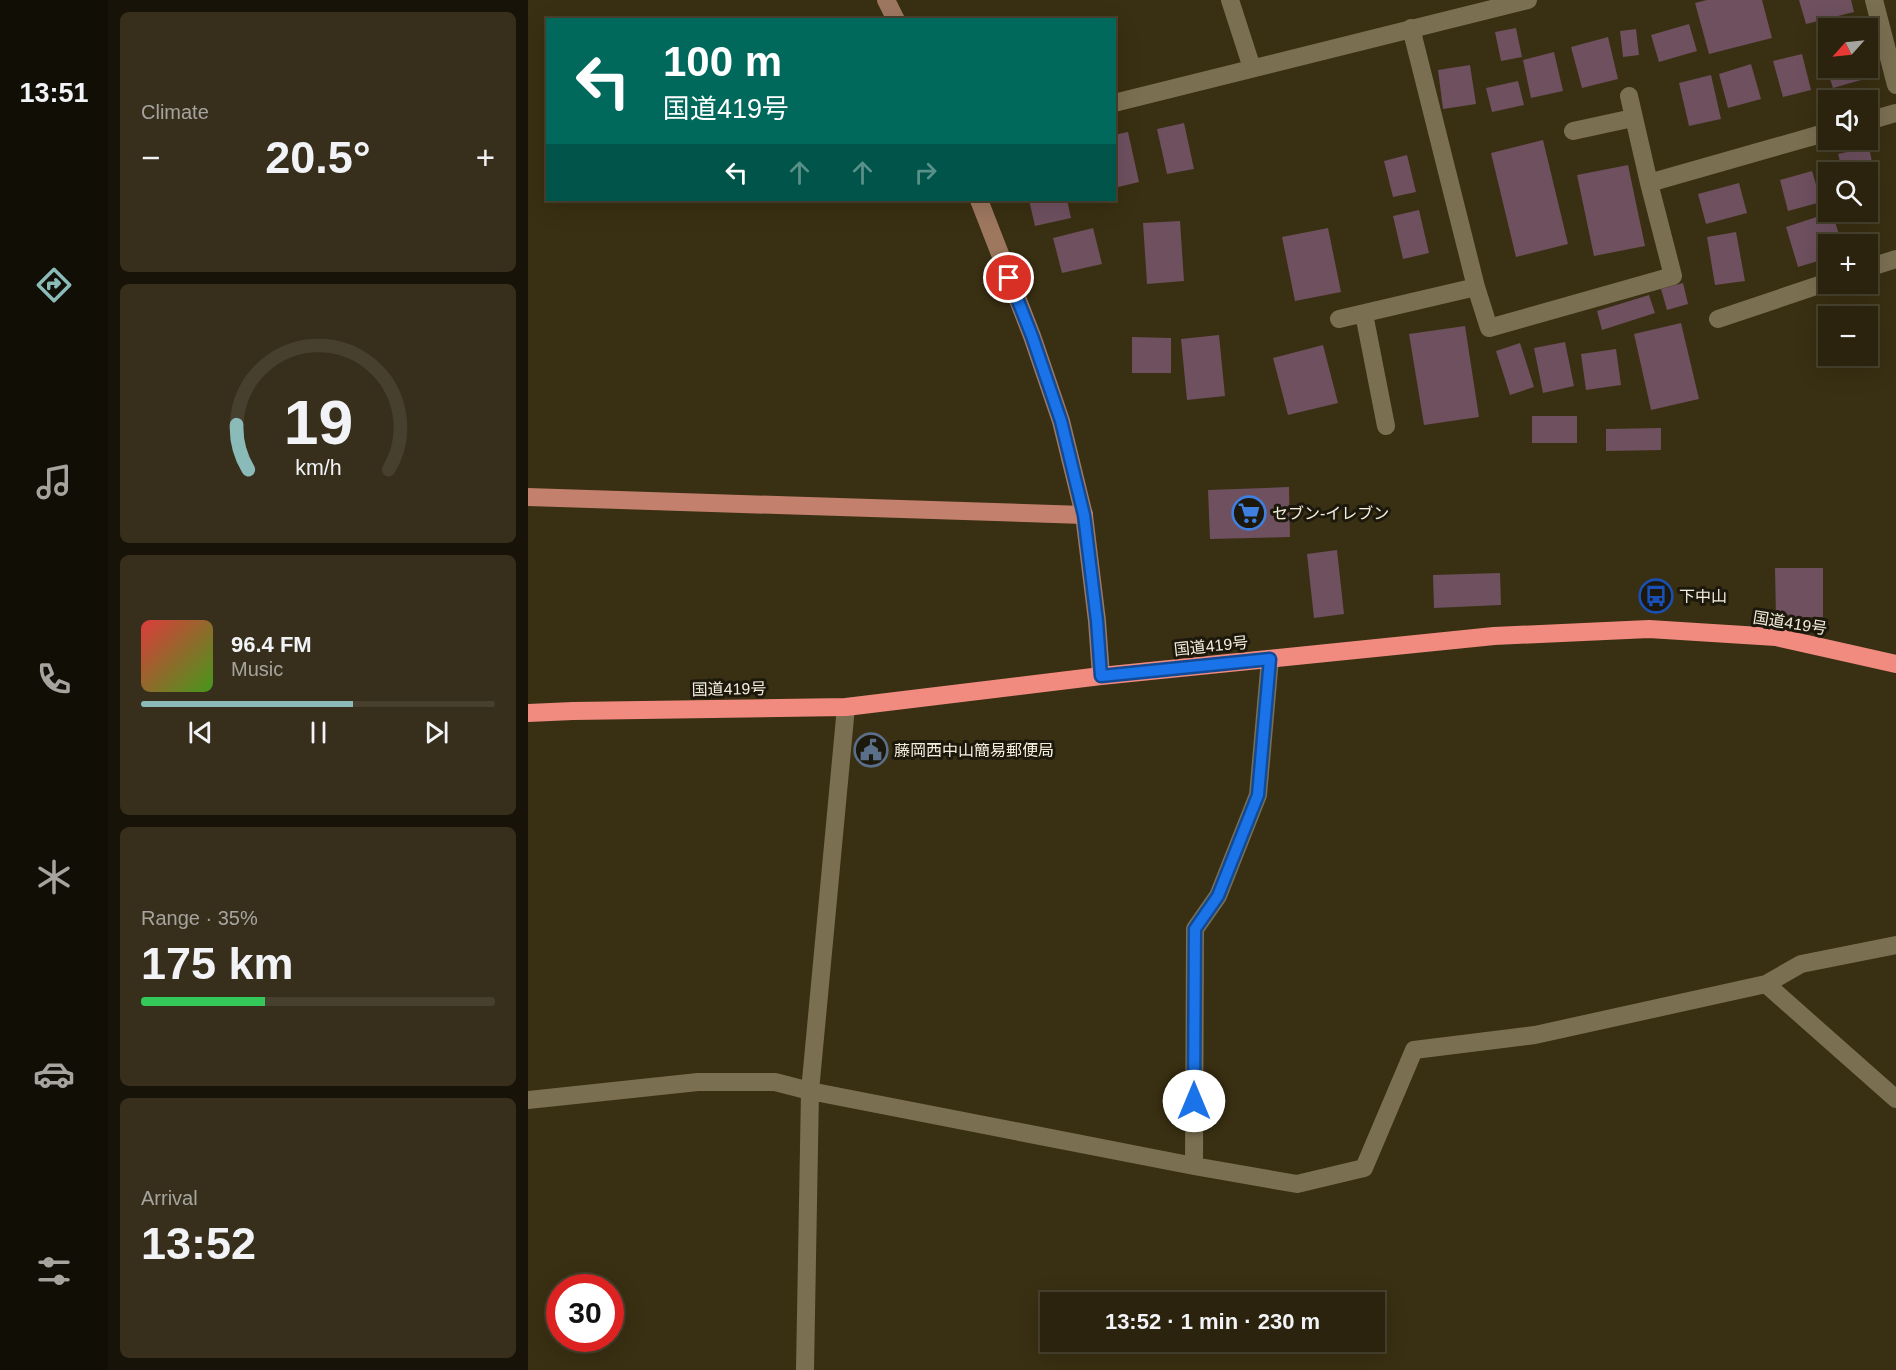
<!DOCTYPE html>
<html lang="en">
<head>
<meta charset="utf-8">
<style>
	body { margin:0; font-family:Arial,"Noto Sans JP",sans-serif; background:#372f1c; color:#f1f3f6; height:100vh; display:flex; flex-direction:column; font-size:22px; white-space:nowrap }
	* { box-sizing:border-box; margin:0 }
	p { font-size:20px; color:#a6a49e }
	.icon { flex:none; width:33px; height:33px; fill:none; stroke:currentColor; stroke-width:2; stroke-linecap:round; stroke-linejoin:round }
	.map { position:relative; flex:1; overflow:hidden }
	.drawer { display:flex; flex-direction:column; gap:12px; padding:12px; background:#181308; width:420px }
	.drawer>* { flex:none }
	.banner { position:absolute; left:18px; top:18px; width:570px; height:183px; border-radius:0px; box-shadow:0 6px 24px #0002,0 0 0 2px #47402e; background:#00695c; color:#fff; overflow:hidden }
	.needle { width:39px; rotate:243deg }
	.fabs { position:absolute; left:1290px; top:18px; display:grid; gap:12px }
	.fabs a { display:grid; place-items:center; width:60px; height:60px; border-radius:0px; background:#2b230e; box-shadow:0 6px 24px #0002,0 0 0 2px #47402e; font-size:30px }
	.speed { position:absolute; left:18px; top:1274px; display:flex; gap:12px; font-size:30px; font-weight:700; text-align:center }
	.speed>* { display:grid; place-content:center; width:78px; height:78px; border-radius:50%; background:#2b230e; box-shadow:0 6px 24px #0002,0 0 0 2px #47402e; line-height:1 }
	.speed .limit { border:9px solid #d22; background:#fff; color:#111 }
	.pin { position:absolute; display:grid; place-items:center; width:51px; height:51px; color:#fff; margin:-26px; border:3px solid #fff; border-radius:50%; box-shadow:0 2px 6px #0007 }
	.me { position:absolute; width:66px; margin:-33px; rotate:0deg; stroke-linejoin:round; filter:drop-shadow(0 0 4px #0008) }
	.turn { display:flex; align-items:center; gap:21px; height:126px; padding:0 18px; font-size:27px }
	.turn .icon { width:78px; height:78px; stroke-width:2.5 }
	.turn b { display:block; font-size:42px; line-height:51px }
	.lanes { display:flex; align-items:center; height:57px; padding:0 18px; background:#0003; justify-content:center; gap:30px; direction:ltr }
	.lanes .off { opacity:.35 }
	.big { font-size:45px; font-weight:600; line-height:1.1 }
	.drawer .card { flex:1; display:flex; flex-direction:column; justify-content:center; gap:9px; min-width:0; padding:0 21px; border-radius:9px; background:#372f1c }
	.drawer .dial { align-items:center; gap:0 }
	.dial svg { height:156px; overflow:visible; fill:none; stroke:#47402e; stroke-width:7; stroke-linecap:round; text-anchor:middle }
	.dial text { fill:#f1f3f6; stroke:none }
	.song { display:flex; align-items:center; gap:18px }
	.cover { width:72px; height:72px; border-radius:9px; background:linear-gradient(135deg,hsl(0 70% 55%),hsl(100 70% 35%)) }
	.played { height:6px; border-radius:3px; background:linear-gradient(90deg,#8bbbb9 60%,#47402e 60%) }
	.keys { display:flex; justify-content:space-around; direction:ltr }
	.heat { display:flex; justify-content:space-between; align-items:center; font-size:33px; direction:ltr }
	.charge { height:9px; border-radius:4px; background:linear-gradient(90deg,#34c759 35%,#47402e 0) }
	.trip { position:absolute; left:512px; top:1292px; width:345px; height:60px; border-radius:0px; background:#2b230e; box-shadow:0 6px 24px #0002,0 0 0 2px #47402e; font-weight:600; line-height:60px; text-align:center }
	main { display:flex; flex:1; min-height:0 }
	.menu { display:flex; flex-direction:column; width:108px; justify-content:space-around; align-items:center; background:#110e06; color:#a6a49e }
	.menu .icon { width:42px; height:42px }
	.menu .selected { color:#8bbbb9 }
	.menu b { font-size:27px; color:#f1f3f6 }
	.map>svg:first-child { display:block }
	.building { fill:#6e505f }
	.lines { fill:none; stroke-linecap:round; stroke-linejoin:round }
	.street { stroke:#7b6f51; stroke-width:18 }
	.secondary { stroke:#9e775f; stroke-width:18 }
	.primary { stroke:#c2806d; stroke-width:18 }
	.highway { stroke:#f18b80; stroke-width:18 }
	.route-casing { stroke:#114b97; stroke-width:15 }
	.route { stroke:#1a73e8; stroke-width:10 }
	.labels { text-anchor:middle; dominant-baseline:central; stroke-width:6; stroke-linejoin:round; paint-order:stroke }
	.poi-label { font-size:16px; fill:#f4eedd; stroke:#1c180c; text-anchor:start }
	.street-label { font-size:16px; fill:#f4eedd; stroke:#1c180c }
</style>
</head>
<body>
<main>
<nav class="menu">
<b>13:51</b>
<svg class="icon selected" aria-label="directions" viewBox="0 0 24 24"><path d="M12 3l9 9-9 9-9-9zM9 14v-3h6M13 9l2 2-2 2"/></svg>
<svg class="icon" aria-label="music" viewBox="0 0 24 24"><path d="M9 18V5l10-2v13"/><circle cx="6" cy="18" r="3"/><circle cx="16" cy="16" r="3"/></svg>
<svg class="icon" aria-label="phone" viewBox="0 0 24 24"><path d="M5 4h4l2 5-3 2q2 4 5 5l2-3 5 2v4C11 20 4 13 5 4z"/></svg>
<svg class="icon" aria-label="climate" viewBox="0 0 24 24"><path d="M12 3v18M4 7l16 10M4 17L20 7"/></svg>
<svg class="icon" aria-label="car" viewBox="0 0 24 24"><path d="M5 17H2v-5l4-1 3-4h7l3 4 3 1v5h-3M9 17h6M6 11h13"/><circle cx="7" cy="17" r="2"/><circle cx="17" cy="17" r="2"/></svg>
<svg class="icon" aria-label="filters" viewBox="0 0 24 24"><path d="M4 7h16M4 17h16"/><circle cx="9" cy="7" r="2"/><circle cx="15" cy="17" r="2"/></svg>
</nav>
<section class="drawer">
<div class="card"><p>Climate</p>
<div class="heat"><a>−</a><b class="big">20.5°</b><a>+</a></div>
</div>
<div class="card dial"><svg viewBox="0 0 100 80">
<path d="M14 69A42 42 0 1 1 86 69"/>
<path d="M14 69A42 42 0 0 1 8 46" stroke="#8bbbb9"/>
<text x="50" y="56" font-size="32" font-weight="700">19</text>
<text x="50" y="72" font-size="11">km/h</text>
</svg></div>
<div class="card">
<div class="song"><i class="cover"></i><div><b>96.4 FM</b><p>Music</p></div></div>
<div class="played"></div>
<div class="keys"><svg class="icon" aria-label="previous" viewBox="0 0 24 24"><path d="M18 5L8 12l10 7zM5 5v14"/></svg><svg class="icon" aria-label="pause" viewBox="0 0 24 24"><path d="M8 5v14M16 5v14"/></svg><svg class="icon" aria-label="next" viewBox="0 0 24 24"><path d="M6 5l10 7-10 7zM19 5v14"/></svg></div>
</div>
<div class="card"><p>Range · 35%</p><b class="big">175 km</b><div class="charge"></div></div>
<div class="card"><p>Arrival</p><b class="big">13:52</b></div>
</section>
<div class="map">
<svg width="1368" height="1370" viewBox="0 0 1368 1370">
	<rect width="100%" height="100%" fill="#392f12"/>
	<path class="building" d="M1179,0H1234L1244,38L1181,54L1167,3Z
		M1271,0H1323L1326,12L1278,24Z
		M1161,24L1169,51L1131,62L1123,35Z
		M988,28L994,57L973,61L967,32Z
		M1108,29L1111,55L1095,57L1092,31Z
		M1080,37L1090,79L1054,88L1043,47Z
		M1300,41V68H1337L1340,78L1305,88L1291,44Z
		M1026,52L1035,91L1003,98L995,60Z
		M1274,54L1283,90L1255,97L1245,61Z
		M1223,64L1233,99L1200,108L1191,74Z
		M942,65L948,104L915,109L910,70Z
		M1183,75L1193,119L1161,126L1151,83Z
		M990,81L996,105L964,112L958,88Z
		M656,123L666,169L639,174L629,129Z
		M600,132L611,182L586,188V135Z
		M1015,140L1040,244L988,257L963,153Z
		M1341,147L1345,167L1323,172H1315L1310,154Z
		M879,155L888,192L865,197L856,161Z
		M1100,165L1117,246L1066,256L1049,175Z
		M1284,171L1293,202L1260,211L1252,180Z
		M1211,183L1219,213L1178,224L1170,194Z
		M501,200H539L543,218L507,226Z
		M891,210L901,253L875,259L865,216Z
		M1304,212L1314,244H1300V258L1270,267L1258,227Z
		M652,221L656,281L619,284L615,223Z
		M565,228L574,264L534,273L525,238Z
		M800,228L813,292L767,301L754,237Z
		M1208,232L1217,281L1187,285L1179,237Z
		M1155,283L1160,304L1139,310L1133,289Z
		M1121,295L1127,313L1074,330L1069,311Z
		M1153,323L1171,399L1123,410L1106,334Z
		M937,326L951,417L896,425L881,334Z
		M691,335L697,396L659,400L653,339Z
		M604,337L643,338V373H604Z
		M1037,342L1046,386L1015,393L1006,348Z
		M992,343L1006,387L982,395L968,351Z
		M795,345L810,403L760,415L745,358Z
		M1088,349L1093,385L1058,390L1053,354Z
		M1004,416H1049V443H1004Z
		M1133,428V450L1078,451V429Z
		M761,487L762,537L682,539L680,490Z
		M809,550L816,614L786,618L779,554Z
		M1247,568H1295V617H1248Z
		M972,573L973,605L906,608L905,575Z"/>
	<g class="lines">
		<path class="street" d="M702,0L724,68
			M1346,0L1368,85
			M883,28L948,287L961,328L1145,276L1121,183
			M1101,96L1121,183L1300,132
			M586,103L1000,0
			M1340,121L1368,113
			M1045,131L1105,118
			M1340,268L1368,259
			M836,314L858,426
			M811,319L948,287
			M1190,319L1300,282
			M1238,984L1368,1099
			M0,1100L170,1082H247L282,1091L666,1166L769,1184L836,1168L886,1050L1007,1035L1238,984L1273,964L1368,945
			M666,1166L667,929L690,896L730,795L742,659
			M277,1370L282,1091L318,707"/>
		<path class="secondary" d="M358,0L368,20
			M451,200L504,336L533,421L556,515L569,621L573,676"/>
		<path class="primary" d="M0,497L556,515"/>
		<path class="highway" d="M0,713L45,711L318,707L573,676L966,636L1121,629L1248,637L1368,664"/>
	</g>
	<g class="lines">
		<g class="route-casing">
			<path id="route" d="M481,278L504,336L533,421L556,515L569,621L573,676L742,659L730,795L690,896L667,929L666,1101"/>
		</g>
		<use href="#route" class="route"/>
	</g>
	<defs>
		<g id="supermarket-ring" transform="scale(1.725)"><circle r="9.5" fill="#1c180c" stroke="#3f7fe0" stroke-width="1.5"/><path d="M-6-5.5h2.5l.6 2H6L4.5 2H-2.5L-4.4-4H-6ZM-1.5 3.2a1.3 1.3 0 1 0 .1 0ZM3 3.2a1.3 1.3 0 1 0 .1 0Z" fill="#3f7fe0"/></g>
		<g id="bus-ring" transform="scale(1.725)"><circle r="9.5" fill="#1c180c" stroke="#1a4fb4" stroke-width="1.5"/><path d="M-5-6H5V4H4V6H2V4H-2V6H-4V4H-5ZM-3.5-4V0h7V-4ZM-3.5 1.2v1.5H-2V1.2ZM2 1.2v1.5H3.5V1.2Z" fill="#1a4fb4"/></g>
		<g id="civic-ring" transform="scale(1.725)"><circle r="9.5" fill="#1c180c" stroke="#5c6f8a" stroke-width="1.5"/><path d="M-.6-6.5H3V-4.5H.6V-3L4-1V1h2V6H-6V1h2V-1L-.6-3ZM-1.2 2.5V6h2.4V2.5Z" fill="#5c6f8a"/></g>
	</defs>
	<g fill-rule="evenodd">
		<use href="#supermarket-ring" x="721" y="513"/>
		<use href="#bus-ring" x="1128" y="596"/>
		<use href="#civic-ring" x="343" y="750"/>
	</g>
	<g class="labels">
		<g class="poi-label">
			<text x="744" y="513">セブン-イレブン</text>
			<text x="1151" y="596">下中山</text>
			<text x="366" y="750">藤岡西中山簡易郵便局</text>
		</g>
		<g class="street-label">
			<text transform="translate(1262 623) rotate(9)">国道419号</text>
			<text transform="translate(683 646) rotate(-6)">国道419号</text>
			<text transform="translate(201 689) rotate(-1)">国道419号</text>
		</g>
	</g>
</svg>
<div class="fabs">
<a><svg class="needle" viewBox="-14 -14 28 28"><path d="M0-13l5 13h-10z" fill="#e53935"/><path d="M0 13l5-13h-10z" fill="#a6a49e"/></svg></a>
<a><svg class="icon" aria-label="sound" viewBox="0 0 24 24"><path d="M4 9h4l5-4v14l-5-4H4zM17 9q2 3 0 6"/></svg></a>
<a><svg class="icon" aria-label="search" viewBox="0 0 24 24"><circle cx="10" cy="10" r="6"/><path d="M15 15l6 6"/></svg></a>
<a>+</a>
<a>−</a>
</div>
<div class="speed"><div class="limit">30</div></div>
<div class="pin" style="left:481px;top:278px;background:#d93025"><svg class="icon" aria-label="arrive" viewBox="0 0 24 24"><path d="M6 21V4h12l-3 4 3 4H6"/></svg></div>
<svg class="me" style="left:666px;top:1101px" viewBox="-20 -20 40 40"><circle r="19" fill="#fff"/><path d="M0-13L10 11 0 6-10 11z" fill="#1a73e8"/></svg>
<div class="trip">13:52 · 1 min · 230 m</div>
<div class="banner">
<div class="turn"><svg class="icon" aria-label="left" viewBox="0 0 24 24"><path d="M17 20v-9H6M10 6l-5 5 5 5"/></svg><div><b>100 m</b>国道419号</div></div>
<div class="lanes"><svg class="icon" aria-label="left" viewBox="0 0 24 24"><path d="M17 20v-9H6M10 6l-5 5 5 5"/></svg><svg class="icon off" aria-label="ahead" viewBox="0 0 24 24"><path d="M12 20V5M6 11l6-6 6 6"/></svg><svg class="icon off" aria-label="ahead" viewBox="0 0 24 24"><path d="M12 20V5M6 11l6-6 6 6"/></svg><svg class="icon off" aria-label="right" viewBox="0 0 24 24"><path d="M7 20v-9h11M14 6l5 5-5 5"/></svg></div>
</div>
</div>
</main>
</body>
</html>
